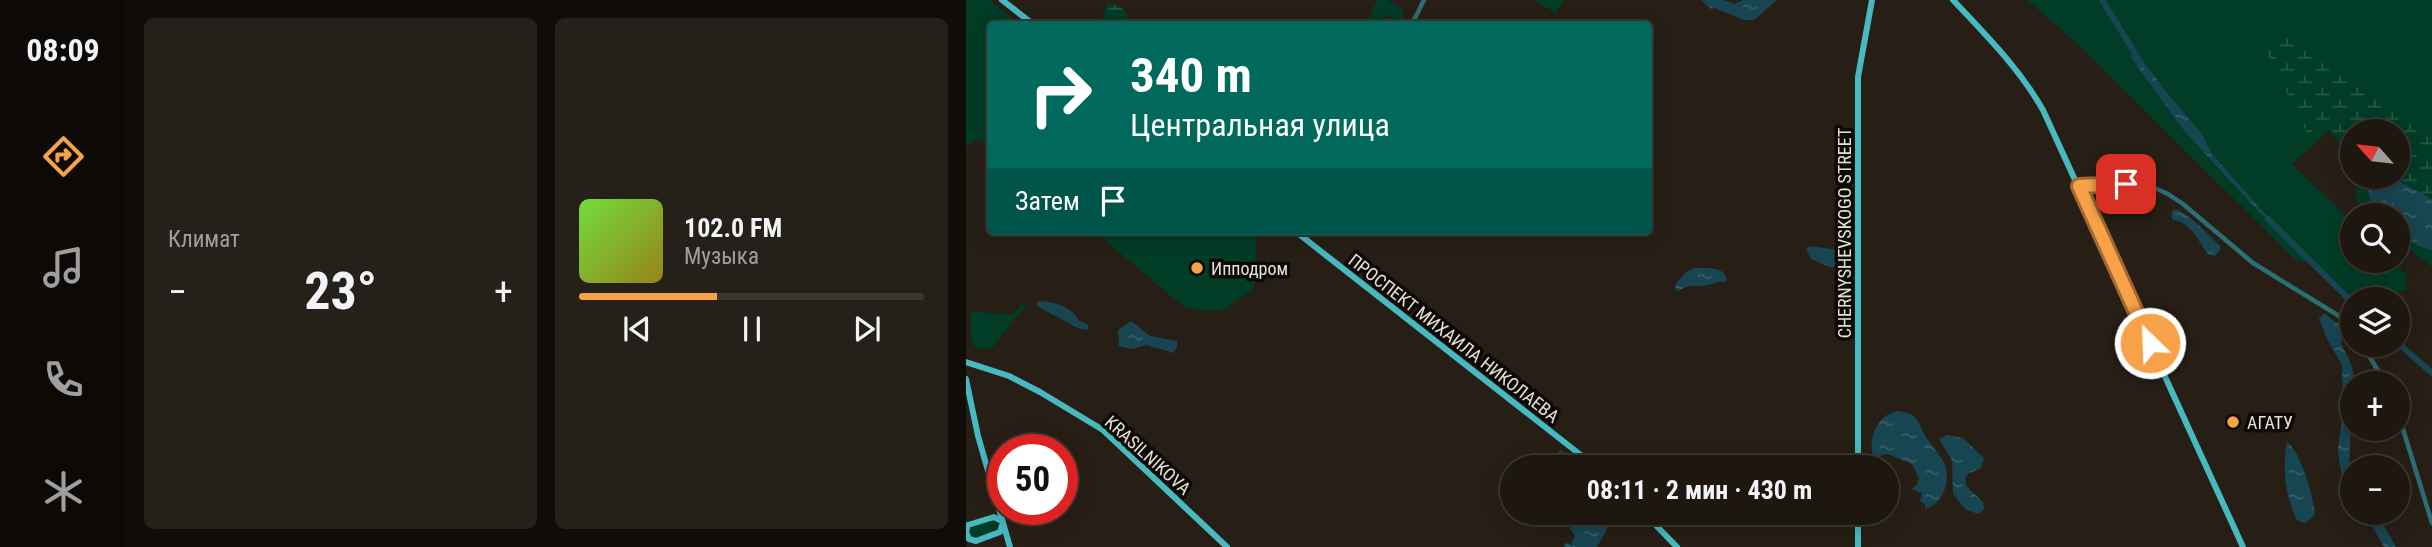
<!DOCTYPE html>
<html lang="ru">
<head>
<meta charset="utf-8">
<style>
	body { margin:0; font-family:"Roboto Condensed",sans-serif; background:#252019; color:#f1f3f6; height:100vh; display:flex; flex-direction:column; font-size:26px; white-space:nowrap }
	* { box-sizing:border-box; margin:0 }
	p { font-size:23px; color:#a09f9f }
	.icon { flex:none; width:38px; height:38px; fill:none; stroke:currentColor; stroke-width:2; stroke-linecap:round; stroke-linejoin:round }
	.map { position:relative; flex:1; overflow:hidden }
	.sheet { display:flex; flex-direction:column; gap:18px; padding:18px; background:#100d09; width:840px }
	.sheet>* { flex:none }
	.guide { position:absolute; left:21px; top:21px; width:665px; height:214px; border-radius:7px; box-shadow:0 4px 18px #0003,0 0 0 2px #3b3630; background:#00695c; color:#fff; overflow:hidden }
	.needle { width:46px; rotate:297deg }
	.fabs { position:absolute; left:1374px; top:119px; display:grid; gap:14px }
	.fabs a { display:grid; place-items:center; width:70px; height:70px; border-radius:50%; background:#1d1710; box-shadow:0 4px 18px #0003,0 0 0 2px #3b3630; font-size:35px }
	.speed { position:absolute; left:21px; top:434px; display:flex; gap:14px; font-size:35px; font-weight:700; text-align:center }
	.speed>* { display:grid; place-content:center; width:91px; height:91px; border-radius:50%; background:#1d1710; box-shadow:0 4px 18px #0003,0 0 0 2px #3b3630; line-height:1 }
	.speed .limit { border:10px solid #d22; background:#fff; color:#111 }
	.pin { position:absolute; display:grid; place-items:center; width:60px; height:60px; color:#fff; margin:-30px; border-radius:14px; box-shadow:0 4px 10px #0006 }
	.me { position:absolute; width:77px; margin:-38px; rotate:336deg; stroke-linejoin:round; filter:drop-shadow(0 0 5px #0008) }
	.turn { display:flex; align-items:center; gap:24px; height:147px; padding:0 28px; font-size:32px }
	.turn .icon { width:91px; height:91px; stroke-width:2.5 }
	.turn b { display:block; font-size:49px; line-height:60px }
	.then { display:flex; align-items:center; height:66px; padding:0 28px; background:#0003; gap:14px; font-size:26px }
	.big { font-size:52px; font-weight:700; line-height:1.1 }
	.sheet .widget { flex:1; display:flex; flex-direction:column; justify-content:center; gap:10px; min-width:0; padding:0 24px; border-radius:10px; background:#252019 }
	.song { display:flex; align-items:center; gap:21px }
	.cover { width:84px; height:84px; border-radius:10px; background:linear-gradient(135deg,hsl(100 70% 55%),hsl(50 70% 35%)) }
	.played { height:7px; border-radius:4px; background:linear-gradient(90deg,#f7a248 40%,#3b3630 40%) }
	.keys { display:flex; justify-content:space-around; direction:ltr }
	.heat { display:flex; justify-content:space-between; align-items:center; font-size:38px; direction:ltr }
	.sheet .tiles { flex:1; display:grid; gap:18px; grid-template-columns:repeat(2,1fr) }
	.trip { position:absolute; left:534px; top:455px; width:399px; height:70px; border-radius:35px; background:#1d1710; box-shadow:0 4px 18px #0003,0 0 0 2px #3b3630; font-weight:700; line-height:70px; text-align:center }
	main { display:flex; flex:1; min-height:0 }
	.menu { display:flex; flex-direction:column; width:126px; justify-content:space-around; align-items:center; background:#0c0906; color:#a09f9f }
	.menu .icon { width:49px; height:49px }
	.menu .on { color:#f7a248 }
	.menu b { font-size:32px; color:#f1f3f6 }
	.map>svg:first-child { display:block }
	.green { fill:#003c26 }
	.wetland { fill:url(#wetland-marsh) }
	.water { fill:url(#water-ripples) }
	.lines { fill:none; stroke-linecap:round; stroke-linejoin:round }
	.river { stroke:#184552; stroke-width:6 }
	.minor { stroke:#2b6e73; stroke-width:4.5 }
	.major { stroke:#47b9c0; stroke-width:6 }
	.route-casing { stroke:#a1692f; stroke-width:18 }
	.route { stroke:#f7a248; stroke-width:12 }
	.poi-dot { fill:#f7a248; stroke:#0d0a06; stroke-width:2.5 }
	.labels { text-anchor:middle; dominant-baseline:central; stroke-width:7; stroke-linejoin:round; paint-order:stroke }
	.street-label { font-size:18px; fill:#e5e0da; stroke:#0d0a06 }
	.poi-label { font-size:18px; fill:#e5e0da; stroke:#0d0a06; text-anchor:start }
</style>
</head>
<body>
<main>
<nav class="menu">
<b>08:09</b>
<svg class="icon on" aria-label="directions" viewBox="0 0 24 24"><path d="M12 3l9 9-9 9-9-9zM9 14v-3h6M13 9l2 2-2 2"/></svg>
<svg class="icon" aria-label="music" viewBox="0 0 24 24"><path d="M9 18V5l10-2v13"/><circle cx="6" cy="18" r="3"/><circle cx="16" cy="16" r="3"/></svg>
<svg class="icon" aria-label="phone" viewBox="0 0 24 24"><path d="M5 4h4l2 5-3 2q2 4 5 5l2-3 5 2v4C11 20 4 13 5 4z"/></svg>
<svg class="icon" aria-label="climate" viewBox="0 0 24 24"><path d="M12 3v18M4 7l16 10M4 17L20 7"/></svg>
</nav>
<section class="sheet">
<div class="tiles">
<div class="widget"><p>Климат</p>
<div class="heat"><a>−</a><b class="big">23°</b><a>+</a></div>
</div>
<div class="widget">
<div class="song"><i class="cover"></i><div><b>102.0 FM</b><p>Музыка</p></div></div>
<div class="played"></div>
<div class="keys"><svg class="icon" aria-label="previous" viewBox="0 0 24 24"><path d="M18 5L8 12l10 7zM5 5v14"/></svg><svg class="icon" aria-label="pause" viewBox="0 0 24 24"><path d="M8 5v14M16 5v14"/></svg><svg class="icon" aria-label="next" viewBox="0 0 24 24"><path d="M6 5l10 7-10 7zM19 5v14"/></svg></div>
</div>
</div>
</section>
<div class="map">
<svg width="1466" height="547" viewBox="0 0 1466 547">
	<defs>
		<pattern id="wetland-marsh" width="20" height="14" patternUnits="userSpaceOnUse" patternTransform="scale(1.75)"><rect width="20" height="14" fill="#003c26"/><path d="M1 5h8M5 5V1M11 12h8M15 12V8" fill="none" stroke="#255845"/></pattern>
		<pattern id="water-ripples" width="26" height="14" patternUnits="userSpaceOnUse" patternTransform="scale(1.75)"><rect width="26" height="14" fill="#184552"/><path d="M2 4q2-2 4 0t4 0M15 11q2-2 4 0t4 0" fill="none" stroke="#39606a"/></pattern>
	</defs>
	<rect width="100%" height="100%" fill="#271f16"/>
	<path class="green" d="M0,0H24L53,24H24V148L12,139L0,145Z
		M411,0H421L437,9L436,24H429V20L425,16L419,18L418,24L401,23Z
		M568,0H597L590,13Z
		M1061,0H1466V267L1432,241V215H1405L1389,199L1391,177H1432V131H1386V158L1363,130L1326,164L1386,222V261H1428L1440,275V289L1422,299L1409,294L1386,299L1384,303L1377,302L1379,290C1366,277 1350,260 1331,261L1106,39Z
		M128,231H291L288,287L282,293L257,310L242,311L218,307Z
		M56,304L60,306L25,349L12,348L7,345L4,334L5,311L46,315Z
		M28,521L33,525L30,532L9,538L4,536L3,531L7,526Z"/>
	<path class="wetland" d="M142,3L157,8L161,16L157,24H134Z
		M1325,28L1404,95L1466,136V199L1425,177H1432V131H1386V158L1363,130L1347,144L1299,50Z"/>
	<path class="water" d="M735,0H758L768,4L777,0H811L788,20H778L749,8L745,9Z
		M1170,52L1205,98L1236,134L1246,154L1309,225L1295,214L1219,132L1164,56Z
		M1405,177H1425L1466,199V250L1455,247L1432,233V215H1414C1403,205 1400,191 1405,177Z
		M1207,210H1212C1227,218 1242,234 1254,246V250L1249,256L1242,254C1232,241 1225,222 1207,220L1205,216Z
		M843,246L880,251L884,254L883,264L878,268L870,266L866,268L845,259L840,249Z
		M728,268C739,268 763,266 760,282C752,281 749,283 742,285C730,288 723,283 713,291L710,290L709,285L720,272Z
		M72,301C88,302 106,306 113,321L121,324L123,330L114,329L71,306Z
		M1359,314L1379,329L1375,343L1385,364L1390,383H1386L1383,478L1386,481V499L1379,488L1373,460L1372,448L1377,414L1376,365L1361,339L1353,318Z
		M165,321L184,336L211,341V346L208,353L181,345L165,349L153,346L152,330Z
		M1160,324C1169,328 1173,340 1167,348L1178,360L1164,366L1155,343L1162,334L1151,327Z
		M932,411C955,414 951,424 962,440C968,449 977,457 980,468C984,485 975,505 959,509V504L954,501L956,493L946,489L951,485L953,478L946,464L921,454L910,457L906,453C904,434 912,415 932,411Z
		M981,435L997,438L1018,458L1015,468L1002,474L999,479L1001,487L1017,502L1018,509L1013,514L1000,510L987,494L986,460L973,439Z
		M1321,442C1335,452 1348,498 1349,515L1339,523L1331,520C1319,495 1316,469 1321,442Z
		M595,450L615,467H590L587,465L588,456Z
		M616,513H635L646,520L631,547H598L600,543L605,544L609,536L604,528Z
		M1399,513H1411L1430,547H1418Z"/>
	<g class="lines">
		<path class="river" d="M1136,0L1172,58
			M1302,219L1385,301
			M1432,343L1466,373"/>
		<path class="minor" d="M446,24L458,0
			M1113,186L1160,184L1191,189L1202,194L1217,204L1287,263L1373,316L1386,329
			M340,239L346,231
			M1397,345L1419,383
			M1432,413L1466,523"/>
		<path class="major" d="M36,0L67,24
			M987,0C1020,35 1053,68 1077,110L1277,547
			M329,231L630,467
			M0,362L43,376L74,392L137,430L261,547
			M0,379L12,436L44,547
			M892,467V77L906,0
			M678,513L711,547
			M892,513V547
			M28,517L37,522L34,532L10,541L3,539L0,532L2,525Z"/>
	</g>
	<g class="lines">
		<g class="route-casing">
			<path id="route" d="M1160,184L1113,186L1184,343"/>
		</g>
		<use href="#route" class="route"/>
	</g>
	<g class="poi-dot">
		<circle cx="231" cy="268" r="7"/>
		<circle cx="1267" cy="422" r="7"/>
	</g>
	<g class="labels">
		<g class="street-label">
			<text transform="translate(878 233) rotate(-90)">CHERNYSHEVSKOGO STREET</text>
			<text transform="translate(488 338) rotate(38)">ПРОСПЕКТ МИХАИЛА НИКОЛАЕВА</text>
			<text transform="translate(182 455) rotate(42)">KRASILNIKOVA</text>
		</g>
		<g class="poi-label">
			<text x="245" y="268">Ипподром</text>
			<text x="1281" y="422">АГАТУ</text>
		</g>
	</g>
</svg>
<div class="fabs">
<a><svg class="needle" viewBox="-14 -14 28 28"><path d="M0-13l5 13h-10z" fill="#e53935"/><path d="M0 13l5-13h-10z" fill="#a09f9f"/></svg></a>
<a><svg class="icon" aria-label="search" viewBox="0 0 24 24"><circle cx="10" cy="10" r="6"/><path d="M15 15l6 6"/></svg></a>
<a><svg class="icon" aria-label="layers" viewBox="0 0 24 24"><path d="M12 4l9 5-9 5-9-5zM3 14l9 5 9-5"/></svg></a>
<a>+</a>
<a>−</a>
</div>
<div class="speed"><div class="limit">50</div></div>
<div class="pin" style="left:1160px;top:184px;background:#d93025"><svg class="icon" aria-label="arrive" viewBox="0 0 24 24"><path d="M6 21V4h12l-3 4 3 4H6"/></svg></div>
<svg class="me" style="left:1184px;top:343px" viewBox="-20 -20 40 40"><circle r="17" fill="#f7a248" stroke="#fff" stroke-width="3"/><path d="M0-11L8 9 0 5-8 9z" fill="#fff"/></svg>
<div class="trip">08:11 · 2 мин · 430 m</div>
<div class="guide">
<div class="turn"><svg class="icon" aria-label="right" viewBox="0 0 24 24"><path d="M7 20v-9h11M14 6l5 5-5 5"/></svg><div><b>340 m</b>Центральная улица</div></div>
<div class="then">Затем<svg class="icon" aria-label="arrive" viewBox="0 0 24 24"><path d="M6 21V4h12l-3 4 3 4H6"/></svg></div>
</div>
</div>
</main>
</body>
</html>
